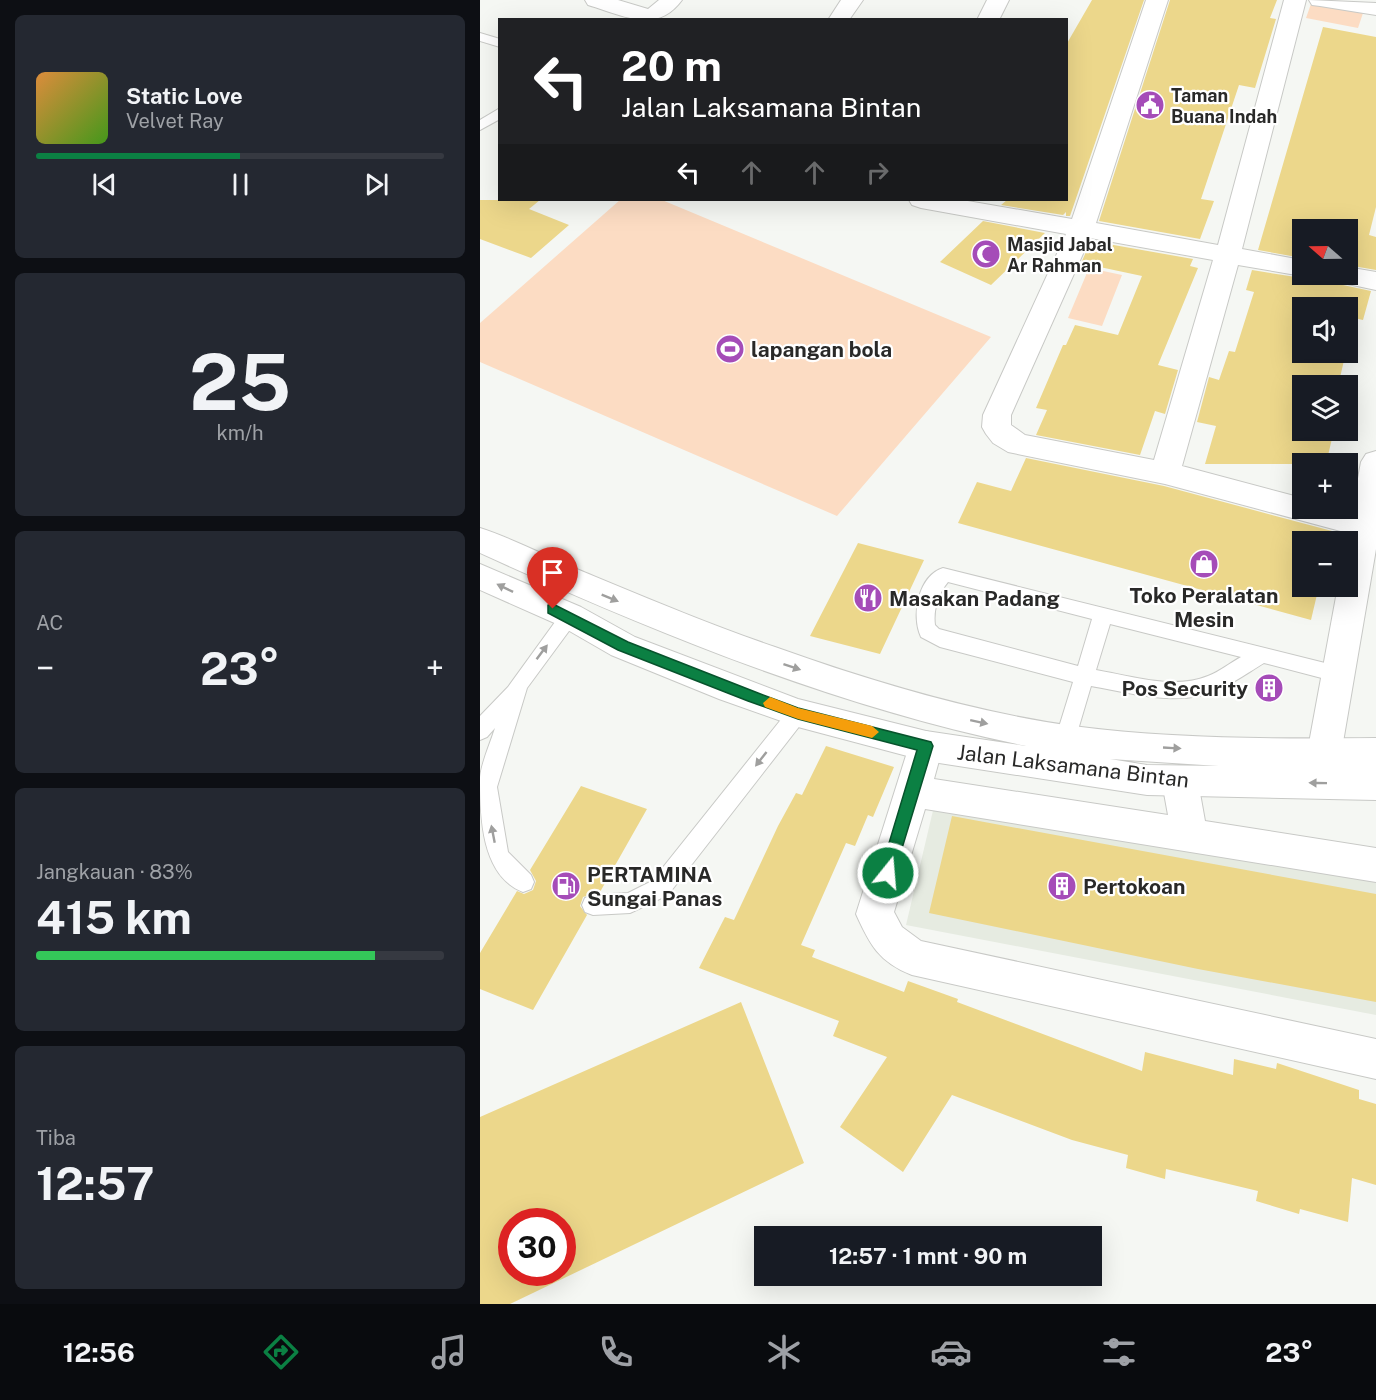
<!DOCTYPE html>
<html lang="id">
<head>
<meta charset="utf-8">
<style>
	body { margin:0; font-family:"Public Sans",sans-serif; background:#242831; color:#f1f3f6; height:100vh; display:flex; flex-direction:column; font-size:22px; white-space:nowrap }
	* { box-sizing:border-box; margin:0 }
	p { font-size:20px; color:#9ea1a6 }
	.icon { flex:none; width:33px; height:33px; fill:none; stroke:currentColor; stroke-width:2; stroke-linecap:round; stroke-linejoin:round }
	.map { position:relative; flex:1; overflow:hidden }
	.sheet { display:flex; flex-direction:column; gap:15px; padding:15px; background:#0d0f14; width:480px }
	.sheet>* { flex:none }
	.top-card { position:absolute; left:18px; top:18px; width:570px; height:183px; border-radius:0px; box-shadow:0 6px 24px #0002; background:#202124; color:#fff; overflow:hidden }
	.needle { width:39px; rotate:290deg }
	.buttons { position:absolute; left:812px; top:219px; display:grid; gap:12px }
	.buttons a { display:grid; place-items:center; width:66px; height:66px; border-radius:0px; background:#171b24; box-shadow:0 6px 24px #0002; font-size:30px }
	.speed { position:absolute; left:18px; top:1208px; display:flex; gap:12px; font-size:30px; font-weight:700; text-align:center }
	.speed>* { display:grid; place-content:center; width:78px; height:78px; border-radius:50%; background:#171b24; box-shadow:0 6px 24px #0002; line-height:1 }
	.speed .limit { border:9px solid #d22; background:#fff; color:#111 }
	.pin { position:absolute; display:grid; place-items:center; width:51px; height:51px; color:#fff; margin:-62px -26px; border-radius:50% 50% 50% 0; rotate:-45deg; box-shadow:0 0 6px #0007 }
	.pin .icon { rotate:45deg }
	.me { position:absolute; width:66px; margin:-33px; rotate:17deg; stroke-linejoin:round; filter:drop-shadow(0 0 4px #0008) }
	.turn { display:flex; align-items:center; gap:21px; height:126px; padding:0 24px; font-size:27px }
	.turn .icon { width:78px; height:78px; stroke-width:2.5 }
	.turn b { display:block; font-size:42px; line-height:51px }
	.lanes { display:flex; align-items:center; height:57px; padding:0 24px; background:#0003; justify-content:center; gap:30px; direction:ltr }
	.lanes .off { opacity:.35 }
	.big { font-size:45px; font-weight:700; line-height:1.1 }
	.sheet .tile { flex:1; display:flex; flex-direction:column; justify-content:center; gap:9px; min-width:0; padding:0 21px; border-radius:9px; background:#242831 }
	.sheet .dial { align-items:center; gap:0 }
	.dial b { font-size:78px; line-height:1 }
	.song { display:flex; align-items:center; gap:18px }
	.cover { width:72px; height:72px; border-radius:9px; background:linear-gradient(135deg,hsl(30 70% 55%),hsl(100 70% 35%)) }
	.played { height:6px; border-radius:3px; background:linear-gradient(90deg,#0b8043 50%,#363941 50%) }
	.keys { display:flex; justify-content:space-around; direction:ltr }
	.heat { display:flex; justify-content:space-between; align-items:center; font-size:33px; direction:ltr }
	.charge { height:9px; border-radius:4px; background:linear-gradient(90deg,#34c759 83%,#363941 0) }
	.trip { position:absolute; left:274px; top:1226px; width:348px; height:60px; border-radius:0px; background:#171b24; box-shadow:0 6px 24px #0002; font-weight:700; line-height:60px; text-align:center }
	.menu { display:flex; height:96px; justify-content:space-around; align-items:center; background:#090b0e; color:#9ea1a6 }
	.menu .icon { width:42px; height:42px }
	.menu .on { color:#0b8043 }
	.menu b { font-size:27px; color:#f1f3f6 }
	main { display:flex; flex:1; min-height:0 }
	.map>svg:first-child { display:block }
	.built { fill:#e6ebe1 }
	.green { fill:#fcdcc3 }
	.building { fill:#ecd78b; fill-rule:evenodd }
	.lines { fill:none; stroke-linecap:round; stroke-linejoin:round }
	.lane-casing { stroke:#c8c9c6; stroke-width:2 }
	.street-casing { stroke:#c8c9c6; stroke-width:2 }
	.secondary-casing { stroke:#c8c9c6; stroke-width:2 }
	.lane { fill:#fff; fill-rule:evenodd }
	.street { fill:#fff; fill-rule:evenodd }
	.secondary { fill:#fff; fill-rule:evenodd }
	.oneway { fill:#9f9f9e }
	.route { fill:#0b8043; stroke:#07532c; stroke-width:1.5 }
	.slow { fill:#f59e0b }
	.labels { text-anchor:middle; dominant-baseline:central; stroke-width:4.5; stroke-linejoin:round; paint-order:stroke }
	.far-poi-label { font-size:18px; font-weight:bold; fill:#292928; stroke:#fff; text-anchor:start }
	.poi-label { font-size:21px; font-weight:bold; fill:#292928; stroke:#fff; text-anchor:start }
	.street-label { font-size:21px; fill:#292928; stroke:#fff }
</style>
</head>
<body>
<main>
<section class="sheet">
<div class="tile">
<div class="song"><i class="cover"></i><div><b>Static Love</b><p>Velvet Ray</p></div></div>
<div class="played"></div>
<div class="keys"><svg class="icon" aria-label="previous" viewBox="0 0 24 24"><path d="M18 5L8 12l10 7zM5 5v14"/></svg><svg class="icon" aria-label="pause" viewBox="0 0 24 24"><path d="M8 5v14M16 5v14"/></svg><svg class="icon" aria-label="next" viewBox="0 0 24 24"><path d="M6 5l10 7-10 7zM19 5v14"/></svg></div>
</div>
<div class="tile dial"><b>25</b><p>km/h</p></div>
<div class="tile"><p>AC</p>
<div class="heat"><a>−</a><b class="big">23°</b><a>+</a></div>
</div>
<div class="tile"><p>Jangkauan · 83%</p><b class="big">415 km</b><div class="charge"></div></div>
<div class="tile"><p>Tiba</p><b class="big">12:57</b></div>
</section>
<div class="map">
<svg width="896" height="1304" viewBox="0 0 896 1304">
	<rect width="100%" height="100%" fill="#f5f7f3"/>
	<path class="built" d="M455,802L896,882V1015L426,925Z"/>
	<path class="green" d="M832,1L884,10L878,28L826,18Z
		M140,200H182L511,337L357,516L0,362V323Z
		M609,268L642,275L622,326L588,318Z"/>
	<path class="building" d="M612,0H664L590,216H586V212L583,215L521,205L527,200H586V45Z
		M690,0H797L790,18L796,19L775,88L759,85L721,199L734,201L720,239L619,221Z
		M843,27L896,37V207L889,235L896,237V270L867,265V230H822V258L778,250Z
		M0,200H60L49,209L89,225L51,258L0,239Z
		M503,221L565,233L511,285L460,262Z
		M611,241L713,259L710,266L718,268L678,365L698,370L685,414L675,411L660,455L556,435L567,410L556,408L583,345H586L595,325L638,335L662,276L601,263Z
		M772,270L822,278L843,274L849,282L891,291L883,320L874,318L867,347V308H822V352H866L858,386H822V430H854L846,464H725L736,426L717,422L729,377L739,380L749,351L755,352L774,292L766,290Z
		M546,458L684,486L852,531L849,542H822V586H839L831,620L478,523L497,482L531,491Z
		M378,543L444,560L400,654L330,636Z
		M346,746L414,767L393,817L388,815L375,846L366,843L321,945L335,950L332,957L424,992L428,981L478,999L477,1002L662,1071L665,1052L753,1075L754,1059L796,1069L797,1063L879,1090V1099L896,1104V1185L872,1178L868,1222L820,1209L819,1214L776,1201L778,1191L686,1169L685,1179L646,1168L648,1155L592,1140L472,1095L423,1172L360,1127L407,1057L353,1036L359,1021L219,968L245,917L254,920L298,826L316,793L322,795Z
		M101,786L167,809L120,892L103,897L100,906L107,915L53,1010L0,989V953L37,891L44,894L53,890L56,881L50,870Z
		M472,816L896,894V1002L718,969L449,913Z
		M261,1002L324,1163L30,1304H0V1117ZM32,1221H82V1272H32Z"/>
	<g class="lines">
		<g class="lane-casing">
			<path id="lane" d="M0,33L20,39V47L0,41Z
				M20,108V119L0,130V120Z
				M463,568L857,666L864,668L867,674L864,680L857,682L784,663C769,672 755,682 740,689C701,708 651,693 611,686L595,740L592,746L585,749L578,746L575,740L593,682L460,647L441,637C431,616 438,576 463,568ZM468,582L612,619L598,666L459,629L455,625C453,610 458,594 468,582ZM630,624L761,657C750,663 739,672 728,676C694,690 651,676 616,670Z
				M90,608L97,611L100,616L47,688L17,787L28,852L51,875L54,882L51,889L43,892C1,876 0,816 0,777C2,761 10,744 15,728L7,737L0,740V716L28,687L83,611Z
				M318,704L325,707L328,713L325,719L188,895L150,913L113,915L105,912L102,905L105,898L113,895L148,893L172,881L311,707Z"/>
		</g>
		<g class="street-casing">
			<path id="street" d="M105,0H138L168,9L179,0H202C177,35 142,15 108,5Z
				M361,0H383L369,20H348Z
				M507,0H529L519,20H497Z
				M666,0H688L616,223L738,245L804,0H826L762,249L822,260V274H829L822,276L758,265L702,466L822,498V508L872,511L881,462L886,454L896,451V549L861,754L856,765L844,769L832,765L827,754L858,586H867L868,533L685,484L528,452L513,443L506,434L502,427L503,415L586,234L441,208L432,205L429,200H482L592,219ZM610,238L733,260L674,460L545,435L531,425V415Z
				M829,0L896,3V15L840,6L832,5Z
				M867,267L896,272V290L849,280L845,274H867Z
				M446,731L458,735L463,746L454,779L688,815L682,782L688,771L700,767L712,771L718,782L725,821L896,848V882L445,809L414,912L422,927L441,941L896,1039V1079L432,975C399,962 390,945 376,914L429,746L434,735Z"/>
		</g>
		<g class="secondary-casing">
			<path id="secondary" d="M0,528C34,539 66,556 99,570C164,597 228,624 295,647C390,681 492,712 593,726C692,739 795,739 896,738V768H879H896V800L667,795L446,761L318,727L239,699L131,655L79,625L0,590V564L101,607L155,637L318,699L446,731L546,746C356,707 176,633 0,553ZM630,759L739,766L667,765Z"/>
		</g>
		<use href="#lane" class="lane"/>
		<use href="#street" class="street"/>
		<use href="#secondary" class="secondary"/>
	</g>
	<defs><path id="oneway-solid" d="M-6-.8H1V-3.2L6.5 0L1 3.2V.8H-6Z" transform="scale(1.5)"/></defs>
	<g class="oneway">
		<use href="#oneway-solid" transform="translate(25 588) rotate(-154)"/>
		<use href="#oneway-solid" transform="translate(130 598) rotate(22)"/>
		<use href="#oneway-solid" transform="translate(62 652) rotate(-53)"/>
		<use href="#oneway-solid" transform="translate(312 667) rotate(18)"/>
		<use href="#oneway-solid" transform="translate(499 722) rotate(12)"/>
		<use href="#oneway-solid" transform="translate(692 748) rotate(3)"/>
		<use href="#oneway-solid" transform="translate(281 759) rotate(128)"/>
		<use href="#oneway-solid" transform="translate(838 783) rotate(-179)"/>
		<use href="#oneway-solid" transform="translate(13 834) rotate(-101)"/>
	</g>
	<path class="route" d="M73,604L148,642L278,693L318,708L451,742L453,746L413,878H402L400,873L437,750L318,719L268,701L138,650L68,613V605Z"/>
	<path class="slow" d="M290,697L318,708L392,726L399,732L392,738L318,719L285,707L283,703Z"/>
	<defs>
		<g id="civic-disc" transform="scale(1.5)"><circle r="9.5" fill="#a54cb8" stroke="#fff"/><path d="M-.6-6.5H3V-4.5H.6V-3L4-1V1h2V6H-6V1h2V-1L-.6-3ZM-1.2 2.5V6h2.4V2.5Z" fill="#fff"/></g>
		<g id="mosque-disc" transform="scale(1.5)"><circle r="9.5" fill="#a54cb8" stroke="#fff"/><path d="M3.5-4.9A6 6 0 1 0 3.5 4.9A5 5 0 1 1 3.5-4.9Z" fill="#fff"/></g>
		<g id="stadium-disc" transform="scale(1.5)"><circle r="9.5" fill="#a54cb8" stroke="#fff"/><path d="M0-5a6.5 5 0 1 0 0 10a6.5 5 0 1 0 0-10ZM-3.5-1.8h7v3.6h-7Z" fill="#fff"/></g>
		<g id="shop-disc" transform="scale(1.5)"><circle r="9.5" fill="#a54cb8" stroke="#fff"/><path d="M-5-2.5h2.3a2.7 3.5 0 0 1 5.4 0H5L5.5 6h-11ZM-1.5-2.5h3a1.5 2.3 0 0 0-3 0Z" fill="#fff"/></g>
		<g id="restaurant-disc" transform="scale(1.5)"><circle r="9.5" fill="#a54cb8" stroke="#fff"/><path d="M-5-6h1v4h1v-4h1v4h1v-4h1v5L-1.5 .5V6h-2V.5L-5-1ZM5-6V6H3V1.5H1.5Q1.5-4 5-6Z" fill="#fff"/></g>
		<g id="building-disc" transform="scale(1.5)"><circle r="9.5" fill="#a54cb8" stroke="#fff"/><path d="M-4-6H4V6H1V3H-1V6H-4ZM-2.5-4.3h1.7v1.8h-1.7ZM.8-4.3h1.7v1.8H.8ZM-2.5-1h1.7V.8h-1.7ZM.8-1h1.7V.8H.8Z" fill="#fff"/></g>
		<g id="fuel-disc" transform="scale(1.5)"><circle r="9.5" fill="#a54cb8" stroke="#fff"/><path d="M-5.5-6h7V0h2V4h1.3V-2.5L3-4.5l.8-.8L6-3V5H2.5V1h-1V6h-7ZM-4.2-4.7v3.2H.2V-4.7Z" fill="#fff"/></g>
	</defs>
	<g fill-rule="evenodd">
		<use href="#civic-disc" x="670" y="105"/>
		<use href="#mosque-disc" x="506" y="254"/>
		<use href="#stadium-disc" x="250" y="349"/>
		<use href="#shop-disc" x="724" y="564"/>
		<use href="#restaurant-disc" x="388" y="598"/>
		<use href="#building-disc" x="789" y="688"/>
		<use href="#fuel-disc" x="86" y="886"/>
		<use href="#building-disc" x="582" y="886"/>
	</g>
	<g class="labels">
		<g class="far-poi-label">
			<text x="691" y="95">Taman<tspan x="691" dy="21">Buana Indah</tspan></text>
			<text x="527" y="244">Masjid Jabal<tspan x="527" dy="21">Ar Rahman</tspan></text>
		</g>
		<g class="poi-label">
			<text x="271" y="349">lapangan bola</text>
			<text x="724" y="595" text-anchor="middle">Toko Peralatan<tspan x="724" dy="24">Mesin</tspan></text>
			<text x="409" y="598">Masakan Padang</text>
			<text x="768" y="688" text-anchor="end">Pos Security</text>
			<text x="107" y="874">PERTAMINA<tspan x="107" dy="24">Sungai Panas</tspan></text>
			<text x="603" y="886">Pertokoan</text>
		</g>
		<g class="street-label">
			<text transform="translate(593 766) rotate(7)">Jalan Laksamana Bintan</text>
		</g>
	</g>
</svg>
<div class="buttons">
<a><svg class="needle" viewBox="-14 -14 28 28"><path d="M0-13l5 13h-10z" fill="#e53935"/><path d="M0 13l5-13h-10z" fill="#9ea1a6"/></svg></a>
<a><svg class="icon" aria-label="sound" viewBox="0 0 24 24"><path d="M4 9h4l5-4v14l-5-4H4zM17 9q2 3 0 6"/></svg></a>
<a><svg class="icon" aria-label="layers" viewBox="0 0 24 24"><path d="M12 4l9 5-9 5-9-5zM3 14l9 5 9-5"/></svg></a>
<a>+</a>
<a>−</a>
</div>
<div class="speed"><div class="limit">30</div></div>
<div class="pin" style="left:73px;top:609px;background:#d93025"><svg class="icon" aria-label="arrive" viewBox="0 0 24 24"><path d="M6 21V4h12l-3 4 3 4H6"/></svg></div>
<svg class="me" style="left:408px;top:873px" viewBox="-20 -20 40 40"><circle r="17" fill="#0b8043" stroke="#fff" stroke-width="3"/><path d="M0-11L8 9 0 5-8 9z" fill="#fff"/></svg>
<div class="trip">12:57 · 1 mnt · 90 m</div>
<div class="top-card">
<div class="turn"><svg class="icon" aria-label="left" viewBox="0 0 24 24"><path d="M17 20v-9H6M10 6l-5 5 5 5"/></svg><div><b>20 m</b>Jalan Laksamana Bintan</div></div>
<div class="lanes"><svg class="icon" aria-label="left" viewBox="0 0 24 24"><path d="M17 20v-9H6M10 6l-5 5 5 5"/></svg><svg class="icon off" aria-label="ahead" viewBox="0 0 24 24"><path d="M12 20V5M6 11l6-6 6 6"/></svg><svg class="icon off" aria-label="ahead" viewBox="0 0 24 24"><path d="M12 20V5M6 11l6-6 6 6"/></svg><svg class="icon off" aria-label="right" viewBox="0 0 24 24"><path d="M7 20v-9h11M14 6l5 5-5 5"/></svg></div>
</div>
</div>
</main>
<nav class="menu">
<b>12:56</b>
<svg class="icon on" aria-label="directions" viewBox="0 0 24 24"><path d="M12 3l9 9-9 9-9-9zM9 14v-3h6M13 9l2 2-2 2"/></svg>
<svg class="icon" aria-label="music" viewBox="0 0 24 24"><path d="M9 18V5l10-2v13"/><circle cx="6" cy="18" r="3"/><circle cx="16" cy="16" r="3"/></svg>
<svg class="icon" aria-label="phone" viewBox="0 0 24 24"><path d="M5 4h4l2 5-3 2q2 4 5 5l2-3 5 2v4C11 20 4 13 5 4z"/></svg>
<svg class="icon" aria-label="climate" viewBox="0 0 24 24"><path d="M12 3v18M4 7l16 10M4 17L20 7"/></svg>
<svg class="icon" aria-label="car" viewBox="0 0 24 24"><path d="M5 17H2v-5l4-1 3-4h7l3 4 3 1v5h-3M9 17h6M6 11h13"/><circle cx="7" cy="17" r="2"/><circle cx="17" cy="17" r="2"/></svg>
<svg class="icon" aria-label="filters" viewBox="0 0 24 24"><path d="M4 7h16M4 17h16"/><circle cx="9" cy="7" r="2"/><circle cx="15" cy="17" r="2"/></svg>
<b>23°</b>
</nav>
</body>
</html>
